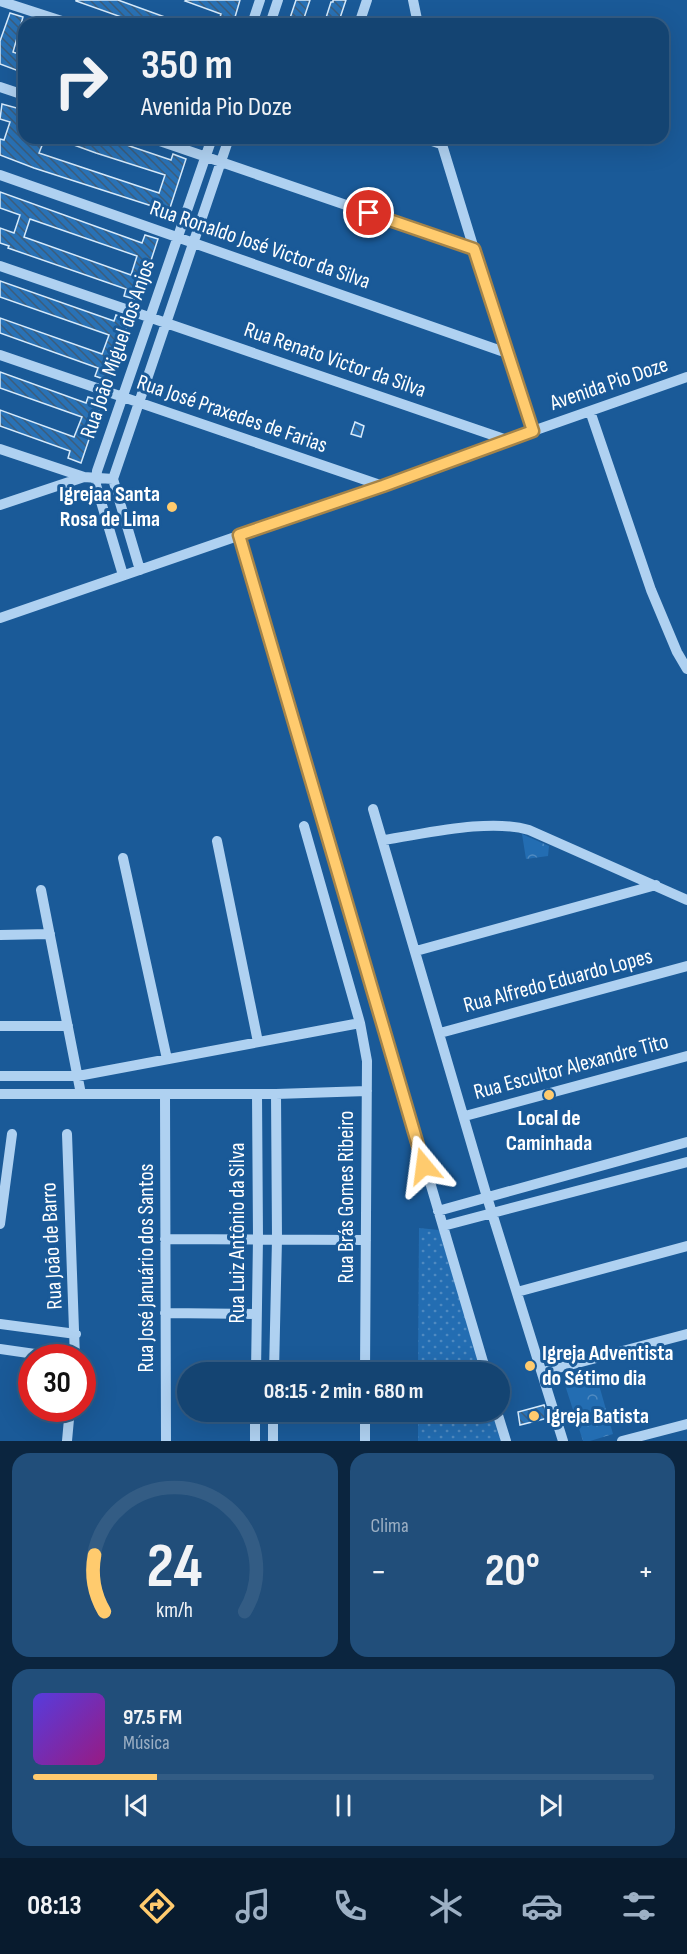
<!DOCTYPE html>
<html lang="pt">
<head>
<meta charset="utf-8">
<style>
	body { margin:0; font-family:"Sofia Sans Condensed",sans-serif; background:#214e7a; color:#f1f3f6; height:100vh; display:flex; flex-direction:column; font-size:22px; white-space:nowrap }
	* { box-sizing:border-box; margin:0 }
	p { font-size:20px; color:#9db0c4 }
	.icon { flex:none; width:33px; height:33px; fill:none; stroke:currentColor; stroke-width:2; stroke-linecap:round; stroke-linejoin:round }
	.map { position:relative; height:1441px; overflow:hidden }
	.sheet { display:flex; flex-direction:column; gap:12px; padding:12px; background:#0b253f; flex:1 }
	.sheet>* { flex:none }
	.guide { position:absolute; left:18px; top:18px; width:651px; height:126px; border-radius:18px; box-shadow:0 6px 24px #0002,0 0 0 2px #335c84; background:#144472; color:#f1f3f6; overflow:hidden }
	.speed { position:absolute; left:18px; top:1344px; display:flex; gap:12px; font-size:30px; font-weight:700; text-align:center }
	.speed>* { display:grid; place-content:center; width:78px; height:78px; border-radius:50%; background:#144472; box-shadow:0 6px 24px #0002,0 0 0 2px #335c84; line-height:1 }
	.speed .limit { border:9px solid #d22; background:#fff; color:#111 }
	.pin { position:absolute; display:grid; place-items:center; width:51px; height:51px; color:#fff; margin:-26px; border:3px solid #fff; border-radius:50%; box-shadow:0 2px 6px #0007 }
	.me { position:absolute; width:66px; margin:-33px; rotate:344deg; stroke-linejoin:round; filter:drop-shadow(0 0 4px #0008) }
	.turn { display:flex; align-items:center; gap:21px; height:126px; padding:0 24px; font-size:27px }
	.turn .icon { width:78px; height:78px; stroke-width:2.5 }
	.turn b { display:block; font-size:42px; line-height:51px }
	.big { font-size:45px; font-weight:700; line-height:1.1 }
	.sheet .widget { flex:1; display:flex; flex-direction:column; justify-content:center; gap:9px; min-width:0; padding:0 21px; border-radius:18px; background:#214e7a }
	.sheet .dial { align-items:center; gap:0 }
	.dial svg { height:156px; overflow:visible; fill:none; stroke:#335c84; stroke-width:7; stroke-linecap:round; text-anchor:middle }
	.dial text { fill:#f1f3f6; stroke:none }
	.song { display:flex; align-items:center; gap:18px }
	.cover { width:72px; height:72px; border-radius:9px; background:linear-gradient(135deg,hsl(250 70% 55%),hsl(310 70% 35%)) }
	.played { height:6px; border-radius:3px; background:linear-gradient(90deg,#ffcb6e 20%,#335c84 20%) }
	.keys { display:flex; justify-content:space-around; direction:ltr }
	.heat { display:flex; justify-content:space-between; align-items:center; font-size:33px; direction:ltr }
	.sheet .tiles { flex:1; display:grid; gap:12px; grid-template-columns:1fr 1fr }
	.widget:last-child { grid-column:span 2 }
	.trip { position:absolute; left:177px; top:1362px; width:333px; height:60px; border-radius:30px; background:#144472; box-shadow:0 6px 24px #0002,0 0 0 2px #335c84; font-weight:700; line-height:60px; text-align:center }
	.tabs { display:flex; height:96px; justify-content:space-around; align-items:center; background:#081b2e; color:#9db0c4 }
	.tabs .icon { width:42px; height:42px }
	.tabs .on { color:#ffcb6e }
	.tabs b { font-size:27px; color:#f1f3f6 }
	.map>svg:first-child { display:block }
	.grass { fill:url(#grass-dots) }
	.forest { fill:url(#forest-crowns) }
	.building { fill:url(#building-back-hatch); stroke:#d6eafb; stroke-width:1.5; fill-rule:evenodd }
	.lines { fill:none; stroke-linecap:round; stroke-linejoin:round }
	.minor { stroke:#afd1f1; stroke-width:10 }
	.route-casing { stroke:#a68448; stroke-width:15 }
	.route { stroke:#ffcb6e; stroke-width:10 }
	.poi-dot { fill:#ffcb6e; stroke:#1a5a98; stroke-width:2 }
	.labels { text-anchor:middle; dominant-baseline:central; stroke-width:6; stroke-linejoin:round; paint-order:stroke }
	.street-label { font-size:22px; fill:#fff; stroke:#1a5a98 }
	.poi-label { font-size:22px; font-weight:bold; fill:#fff; stroke:#1a5a98; text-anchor:start }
</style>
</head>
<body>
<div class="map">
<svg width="687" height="1441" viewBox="0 0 687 1441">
	<defs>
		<pattern id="grass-dots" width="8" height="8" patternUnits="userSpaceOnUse" patternTransform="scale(1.5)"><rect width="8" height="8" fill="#236db2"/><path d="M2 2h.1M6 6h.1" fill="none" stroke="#4f8ac1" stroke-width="1.8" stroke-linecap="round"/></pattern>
		<pattern id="forest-crowns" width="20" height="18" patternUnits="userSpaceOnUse" patternTransform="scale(1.5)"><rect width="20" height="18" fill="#236db2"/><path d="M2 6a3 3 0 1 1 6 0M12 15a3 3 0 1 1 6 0" fill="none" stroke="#4f8ac1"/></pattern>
		<pattern id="building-back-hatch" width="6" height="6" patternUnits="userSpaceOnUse" patternTransform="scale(1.5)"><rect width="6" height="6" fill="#2972b6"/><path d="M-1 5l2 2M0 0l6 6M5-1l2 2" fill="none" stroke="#3c5d7c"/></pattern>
	</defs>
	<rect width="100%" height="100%" fill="#1a5a98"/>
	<path class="grass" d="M419,1228L439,1230L482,1372H418Z
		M418,1412H493L501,1441H418Z"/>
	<path class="forest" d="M522,834L549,846L548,856L526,859Z
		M597,1378L613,1434L590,1441H583L565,1385Z"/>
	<path class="building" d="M76,0H118L184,24H141L76,1Z
		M186,0H240L233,24H218L221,14L185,1Z
		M296,0H310L302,24H288Z
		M333,0H346L338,24H324L331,2H333Z
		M10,13L23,17L13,52L24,56V73L0,64V41Z
		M2,104L24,110V138H45L39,153L159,193L165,175L96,153L60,140V138H106L171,160L173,154L186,159L166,220L152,215L155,207L34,168L0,155V139L4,140L10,122L0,119Z
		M0,192L142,243L145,235L158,239L138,300L124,296L126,289L8,248L9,246L0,243V228L14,233L20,215L0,208ZM30,219L137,256L131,275L24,237Z
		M0,281L114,321L116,315L129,320L109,381L95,376L98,368L0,333V318L102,354L109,335L0,297Z
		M0,372L86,403L88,397L102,401L81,463L68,458L70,451L0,426V410L74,437L82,417L0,388Z
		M355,422L364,426L361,437L351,434Z
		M544,1405L548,1418L520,1425L518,1412Z"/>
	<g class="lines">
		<path class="minor" d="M413,0L418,24
			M0,1L71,24
			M252,24L260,0
			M270,24L278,0
			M359,24L367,0
			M0,87L24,95
			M151,138L474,249
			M423,138L441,144
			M440,138L474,249L533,431
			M0,175L507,353
			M0,266L507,440
			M0,355L383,486
			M590,411L651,590L677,652L687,669
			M0,449L84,477L113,479
			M0,505L84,477
			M239,535L486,1372
			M140,570L113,479L229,138
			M123,575L96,485L97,471L212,138
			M0,618L383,486L533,431L687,377
			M373,809L487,1197L563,1441
			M304,826L360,1023L367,1061L365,1372
			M383,840C425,834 489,818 529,830L687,900
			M217,841L258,1042
			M123,858L167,1059
			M41,890L81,1094
			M0,935L50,934
			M416,951L656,885
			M0,1026H68
			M440,1033L687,966
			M0,1076H78L360,1023
			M0,1094H276L367,1091
			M165,1094L166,1441
			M465,1116L687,1056
			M67,1134L75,1358
			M438,1211L687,1142
			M0,1224L12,1134
			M443,1226L687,1162
			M165,1239L366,1240
			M517,1292L687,1246
			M165,1313L256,1314
			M0,1324L76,1334
			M0,1349L63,1358
			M256,1372L258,1238L257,1094
			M274,1372L277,1239L276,1094
			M543,1372L687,1334
			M497,1412L506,1441
			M67,1441L70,1408
			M255,1441V1412
			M273,1441V1412
			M365,1441V1412
			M622,1441L687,1424"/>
	</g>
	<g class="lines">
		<g class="route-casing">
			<path id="route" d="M369,213L474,249L533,431L383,486L239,535L424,1166"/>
		</g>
		<use href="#route" class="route"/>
	</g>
	<g class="poi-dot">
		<circle cx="172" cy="507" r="6"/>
		<circle cx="549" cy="1095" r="6"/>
		<circle cx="530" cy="1366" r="6"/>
		<circle cx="534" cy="1416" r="6"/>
	</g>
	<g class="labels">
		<g class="street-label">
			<text transform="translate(260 245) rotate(19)">Rua Ronaldo José Victor da Silva</text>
			<text transform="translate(118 349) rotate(-71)">Rua João Miguel dos Anjos</text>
			<text transform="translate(335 360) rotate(19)">Rua Renato Victor da Silva</text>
			<text transform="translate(609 384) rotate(-19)">Avenida Pio Doze</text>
			<text transform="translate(232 414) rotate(19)">Rua José Praxedes de Farias</text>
			<text transform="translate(558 981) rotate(-15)">Rua Alfredo Eduardo Lopes</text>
			<text transform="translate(571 1067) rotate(-15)">Rua Escultor Alexandre Tito</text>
			<text transform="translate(346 1197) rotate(-90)">Rua Brás Gomes Ribeiro</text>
			<text transform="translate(237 1233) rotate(-90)">Rua Luiz Antônio da Silva</text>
			<text transform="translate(52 1246) rotate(-93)">Rua João de Barro</text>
			<text transform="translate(146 1268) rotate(-90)">Rua José Januário dos Santos</text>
		</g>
		<g class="poi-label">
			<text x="160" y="494" text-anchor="end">Igrejaa Santa<tspan x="160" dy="25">Rosa de Lima</tspan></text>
			<text x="549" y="1118" text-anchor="middle">Local de<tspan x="549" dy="25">Caminhada</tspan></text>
			<text x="542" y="1353">Igreja Adventista<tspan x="542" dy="25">do Sétimo dia</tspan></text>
			<text x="546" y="1416">Igreja Batista</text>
		</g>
	</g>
</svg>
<div class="speed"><div class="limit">30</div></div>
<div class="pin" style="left:369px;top:213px;background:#d93025"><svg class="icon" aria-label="arrive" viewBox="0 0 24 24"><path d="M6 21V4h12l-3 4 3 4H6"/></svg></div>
<svg class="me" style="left:424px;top:1166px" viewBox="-20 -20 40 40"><path d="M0-17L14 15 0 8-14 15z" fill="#ffcb6e" stroke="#fff" stroke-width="4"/></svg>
<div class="trip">08:15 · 2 min · 680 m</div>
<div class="guide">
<div class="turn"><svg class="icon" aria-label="right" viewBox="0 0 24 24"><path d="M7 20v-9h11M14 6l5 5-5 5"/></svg><div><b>350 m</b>Avenida Pio Doze</div></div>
</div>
</div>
<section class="sheet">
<div class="tiles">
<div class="widget dial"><svg viewBox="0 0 100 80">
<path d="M14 69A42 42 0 1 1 86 69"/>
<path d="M14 69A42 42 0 0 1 9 40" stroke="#ffcb6e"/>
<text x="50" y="56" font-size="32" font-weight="700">24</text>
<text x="50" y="72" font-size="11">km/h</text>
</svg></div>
<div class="widget"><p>Clima</p>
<div class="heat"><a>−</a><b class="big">20°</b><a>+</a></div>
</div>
<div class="widget">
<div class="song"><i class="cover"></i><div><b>97.5 FM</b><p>Música</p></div></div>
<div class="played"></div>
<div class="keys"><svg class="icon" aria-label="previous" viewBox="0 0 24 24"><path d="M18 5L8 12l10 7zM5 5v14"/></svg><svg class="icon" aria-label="pause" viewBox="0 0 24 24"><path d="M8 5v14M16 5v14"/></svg><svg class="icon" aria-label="next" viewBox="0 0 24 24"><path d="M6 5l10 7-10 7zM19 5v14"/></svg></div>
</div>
</div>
</section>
<nav class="tabs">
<b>08:13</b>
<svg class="icon on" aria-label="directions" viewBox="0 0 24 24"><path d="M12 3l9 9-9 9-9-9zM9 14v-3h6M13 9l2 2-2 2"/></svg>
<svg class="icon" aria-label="music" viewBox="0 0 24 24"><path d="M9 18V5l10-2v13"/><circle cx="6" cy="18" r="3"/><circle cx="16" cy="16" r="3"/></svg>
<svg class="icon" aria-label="phone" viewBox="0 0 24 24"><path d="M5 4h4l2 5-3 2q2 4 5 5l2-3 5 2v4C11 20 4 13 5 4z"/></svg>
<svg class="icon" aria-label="climate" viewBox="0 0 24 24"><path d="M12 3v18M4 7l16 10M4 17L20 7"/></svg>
<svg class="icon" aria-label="car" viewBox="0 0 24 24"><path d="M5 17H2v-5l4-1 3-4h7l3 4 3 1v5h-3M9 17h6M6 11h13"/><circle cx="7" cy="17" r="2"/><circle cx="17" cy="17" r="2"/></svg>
<svg class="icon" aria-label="filters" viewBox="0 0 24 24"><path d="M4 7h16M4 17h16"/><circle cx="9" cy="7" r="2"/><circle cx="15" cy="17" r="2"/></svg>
</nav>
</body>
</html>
